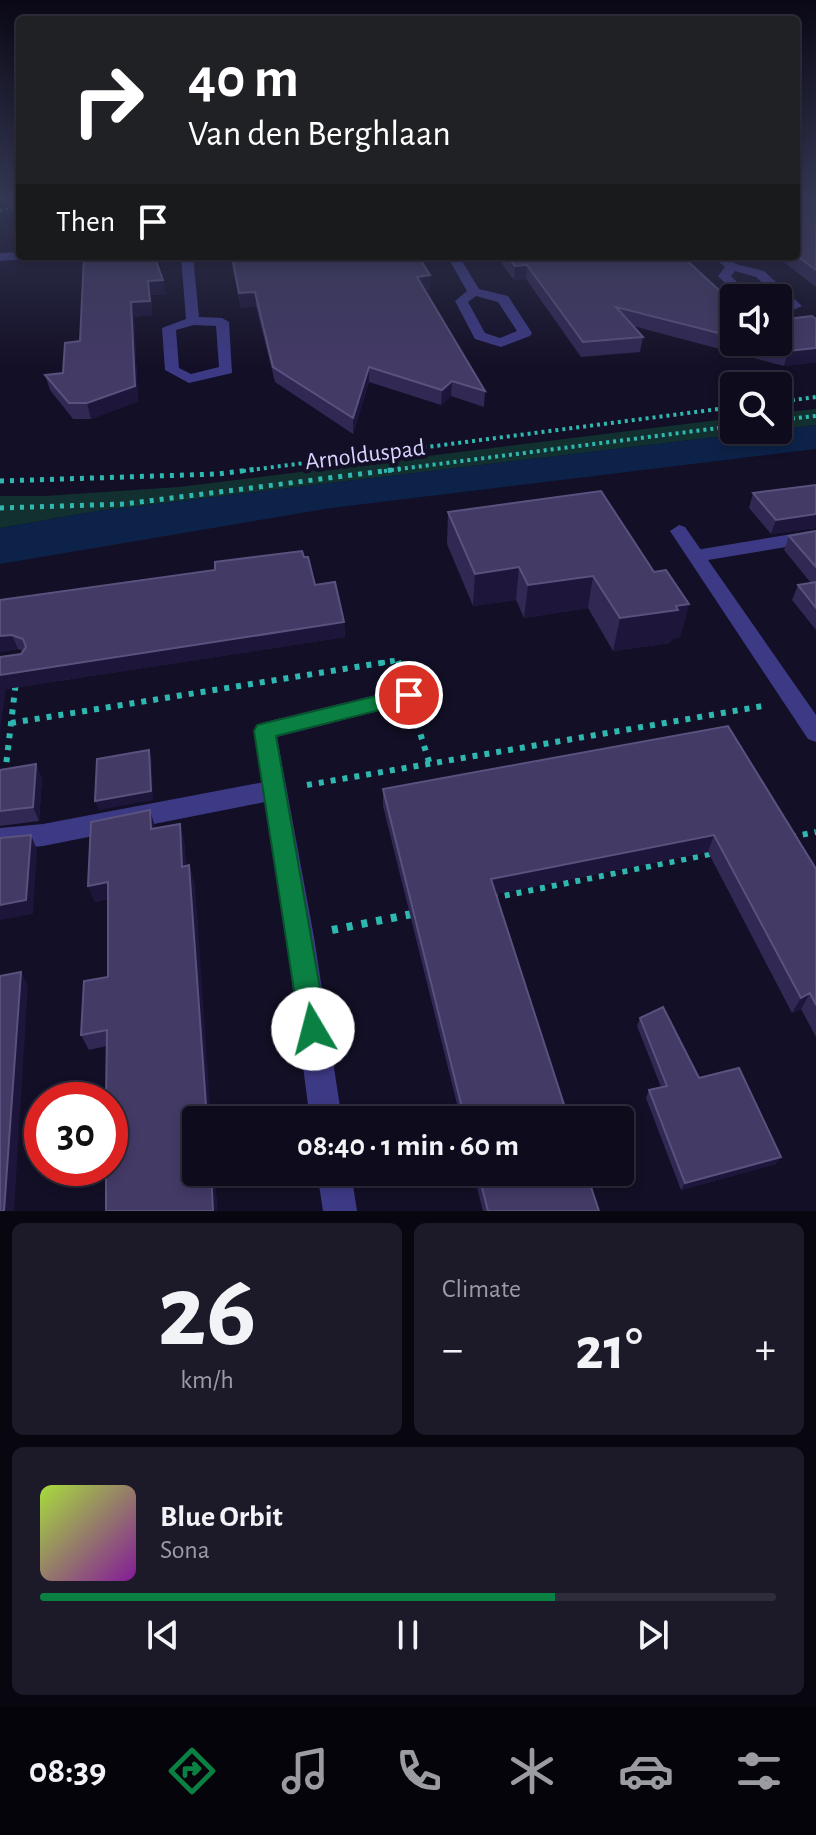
<!DOCTYPE html>
<html lang="en">
<head>
<meta charset="utf-8">
<style>
	body { margin:0; font-family:"Alegreya Sans",sans-serif; background:#1c1929; color:#f1f3f6; height:100vh; display:flex; flex-direction:column; font-size:30px; white-space:nowrap }
	* { box-sizing:border-box; margin:0 }
	p { font-size:26px; color:#9b9ba3 }
	.icon { flex:none; width:44px; height:44px; fill:none; stroke:currentColor; stroke-width:2; stroke-linecap:round; stroke-linejoin:round }
	.map { position:relative; height:1211px; overflow:hidden }
	.side { display:flex; flex-direction:column; gap:12px; padding:12px; background:#08060f; flex:1 }
	.side>* { flex:none }
	.top-card { position:absolute; left:16px; top:16px; width:784px; height:244px; border-radius:8px; box-shadow:0 4px 12px #0003,0 0 0 2px #2e2b3b; background:#202124; color:#fff; overflow:hidden }
	.controls { position:absolute; left:720px; top:284px; display:grid; gap:16px }
	.controls a { display:grid; place-items:center; width:72px; height:72px; border-radius:8px; background:#0e0b1c; box-shadow:0 4px 12px #0003,0 0 0 2px #2e2b3b; font-size:40px }
	.speed { position:absolute; left:24px; top:1082px; display:flex; gap:16px; font-size:40px; font-weight:700; text-align:center }
	.speed>* { display:grid; place-content:center; width:104px; height:104px; border-radius:50%; background:#0e0b1c; box-shadow:0 4px 12px #0003,0 0 0 2px #2e2b3b; line-height:1 }
	.speed .limit { border:12px solid #d22; background:#fff; color:#111 }
	.pin { position:absolute; display:grid; place-items:center; width:68px; height:68px; color:#fff; margin:-34px; border:4px solid #fff; border-radius:50%; box-shadow:0 2px 8px #0007 }
	.me { position:absolute; width:88px; margin:-44px; rotate:352deg; stroke-linejoin:round; filter:drop-shadow(0 0 6px #0008) }
	.turn { display:flex; align-items:center; gap:28px; height:168px; padding:0 40px; font-size:36px }
	.turn .icon { width:104px; height:104px; stroke-width:2.5 }
	.turn b { display:block; font-size:56px; line-height:68px }
	.then { display:flex; align-items:center; height:76px; padding:0 40px; background:#0003; gap:16px; font-size:30px }
	.big { font-size:60px; font-weight:700; line-height:1.1 }
	.side .widget { flex:1; display:flex; flex-direction:column; justify-content:center; gap:12px; min-width:0; padding:0 28px; border-radius:12px; background:#1c1929 }
	.side .dial { align-items:center; gap:0 }
	.dial b { font-size:104px; line-height:1 }
	.song { display:flex; align-items:center; gap:24px }
	.cover { width:96px; height:96px; border-radius:12px; background:linear-gradient(135deg,hsl(80 70% 55%),hsl(290 70% 35%)) }
	.played { height:8px; border-radius:4px; background:linear-gradient(90deg,#0b8043 70%,#2e2b3b 70%) }
	.keys { display:flex; justify-content:space-around; direction:ltr }
	.heat { display:flex; justify-content:space-between; align-items:center; font-size:44px; direction:ltr }
	.side .tiles { flex:1; display:grid; gap:12px; grid-template-columns:1fr 1fr }
	.widget:last-child { grid-column:span 2 }
	.trip { position:absolute; left:182px; top:1106px; width:452px; height:80px; border-radius:8px; background:#0e0b1c; box-shadow:0 4px 12px #0003,0 0 0 2px #2e2b3b; font-weight:700; line-height:80px; text-align:center }
	.menu { display:flex; height:128px; justify-content:space-around; align-items:center; background:#06040b; color:#9b9ba3 }
	.menu .icon { width:56px; height:56px }
	.menu .selected { color:#0b8043 }
	.menu b { font-size:36px; color:#f1f3f6 }
	.map>svg:first-child { display:block }
	.green { fill:#12302f }
	.water { fill:#0c2248 }
	.lines { fill:none; stroke-linecap:round; stroke-linejoin:round }
	.path-far4 { stroke:#2fb8b0; stroke-width:3; stroke-dasharray:2 4; stroke-linecap:butt }
	.path-far3 { stroke:#2fb8b0; stroke-width:4; stroke-dasharray:3 4; stroke-linecap:butt }
	.path-far2 { stroke:#2fb8b0; stroke-width:5; stroke-dasharray:4 6; stroke-linecap:butt }
	.path-far1 { stroke:#2fb8b0; stroke-width:6; stroke-dasharray:5 7; stroke-linecap:butt }
	.path { stroke:#2fb8b0; stroke-width:8; stroke-dasharray:6 9; stroke-linecap:butt }
	.service { fill:#3d3a85; fill-rule:evenodd }
	.minor { fill:#3d3a85; fill-rule:evenodd }
	.tertiary { fill:#3d3a85; fill-rule:evenodd }
	.wall { fill:#312854 }
	.shaded-wall { fill:#1d163a }
	.building { fill:#433a66; stroke:#5a527e; stroke-width:2 }
	.route { fill:#0b8043; stroke:#07532c; stroke-width:2 }
	.labels { text-anchor:middle; dominant-baseline:central; stroke-width:8; stroke-linejoin:round; paint-order:stroke }
	.street-label { font-size:24px; fill:#d9d4ff; stroke:#130f26 }
</style>
</head>
<body>
<div class="map">
<svg width="816" height="1211" viewBox="0 0 816 1211">
	<rect width="100%" height="100%" fill="#130f26"/>
	<path class="green" d="M816,409V425L778,430V413Z
		M734,418V430H774L97,511L0,528V496H45L179,487Z"/>
	<path class="water" d="M816,425V449L331,508L0,564V528L97,511Z"/>
	<g class="lines">
		<path class="path-far4" d="M0,210L20,207"/>
		<path class="path-far3" d="M778,402L816,397
			M778,420L816,416
			M243,471L734,407
			M384,471L734,426"/>
		<path class="path-far2" d="M0,481L217,474L258,469
			M0,508L124,504L400,469
			M381,663L398,660L399,663"/>
		<path class="path-far1" d="M398,661L400,667
			M11,723L393,661
			M417,723L430,765
			M5,774L16,681
			M307,785L763,706
			M791,837L816,832
			M493,898L715,853"/>
		<path class="path" d="M332,930L417,913"/>
		<path class="service" d="M816,530V542L696,562L687,556L696,550Z
			M275,780L284,783L287,790L284,797L275,800L43,846L0,850V828L43,824Z"/>
		<path class="minor" d="M181,256H193L199,317L222,318L229,322L232,373L189,383L165,370L162,328L186,319ZM194,325L216,326L219,367L191,374L179,368L176,330Z
			M447,256H459L479,289L508,296L532,333L530,336L501,347L475,339L455,301L467,291ZM476,296L498,302L517,331L500,338L485,333L468,302Z
			M712,256H725L736,264L764,271L802,306L778,317V308L786,305L756,277L735,271L731,276L753,298H740L718,276L725,267Z
			M679,525L685,527L816,715V742L808,739L670,531Z
			M409,687L417,689L420,695L417,701L277,737L314,937L342,1120H310L286,937L254,731L257,725L265,722Z
			M317,1172H351L357,1211H323Z"/>
		<path class="tertiary" d="M20,252V256H26L24,259L0,261V253Z"/>
	</g>
	<path class="wall" d="M816,198V287L776,256H796V201Z
		M84,256L166,294L151,295L152,315L134,317L138,401L91,419H73L50,390L45,375L63,373L80,341Z
		M230,256H418L430,289L425,290L485,391L484,407L451,396L441,405L369,382L353,434L275,382L256,306L241,308Z
		M496,256H691L690,264L734,304V342H778L816,319V362L784,366L633,326L643,337L640,352L581,357L526,279L514,280Z
		M816,485V528L771,534L749,508L753,493Z
		M448,512L654,572L689,604L680,637L671,639L670,643L613,651L588,608L524,618L516,600L473,606L447,544Z
		M816,531V630L792,600L798,585L811,583L784,550L789,536Z
		M304,557L315,585L344,622L345,637L6,689L0,657L21,654L23,651L18,649L0,652V600Z
		M728,726L816,869V1037L801,1009L792,1013L708,852L495,894L569,1120H461L383,806V789Z
		M0,770L42,778L39,821L0,826Z
		M155,828L184,840L186,866L189,865L194,882L198,927L196,1172H215L217,1211L107,1046L89,1050L81,1035L108,977V899L95,902L88,886Z
		M640,1018L699,1078L776,1164L681,1190L646,1098L649,1090L661,1087L637,1026Z
		M473,1172H586L599,1211H483Z"/>
	<path class="shaded-wall" d="M0,197H20V204L0,206Z
		M681,256H691L689,269Z
		M736,256H774L735,260Z
		M527,265L526,279L514,280L515,266Z
		M430,275V289L417,291V277Z
		M163,280L166,294L151,295L152,315L134,317L138,401L91,419L87,403L131,302L148,281Z
		M255,292L256,306L241,308L239,293Z
		M816,348V362L784,366L788,351Z
		M369,367V382L353,434V418Z
		M452,381L451,396L441,405L442,390Z
		M816,514V528L771,534L776,520Z
		M519,567L516,600L473,606L475,574Z
		M593,576L588,608L524,618L528,585Z
		M689,604L680,637L671,639L670,643L613,651L620,618Z
		M344,622L345,637L6,689L0,732V675Z
		M12,635L18,649L0,652V636Z
		M149,750L152,760L153,800L99,810L95,801Z
		M36,764L42,778L39,821L33,807Z
		M150,810L155,827L156,846L151,829Z
		M180,824L184,840L187,883L182,867Z
		M31,835L37,850L33,914L0,920V905Z
		M714,835L708,852L489,895L491,879Z
		M189,865L194,882L198,927L211,1120H207Z
		M108,882L114,898L95,902L88,886Z
		M21,972L28,985L14,1211H4Z
		M810,993L801,1009L792,1013L801,998Z
		M781,1157L776,1164L681,1190L685,1183Z
		M211,1172H215L217,1211H213Z"/>
	<path class="building" d="M816,198V270L796,255V201Z
		M84,256H154L163,280L148,281L150,301L131,302L135,386L87,403H69L45,375L63,373L65,343L80,341Z
		M232,256H418L430,275L417,277L485,391L452,381L442,390L369,367L353,418L273,367L255,292L239,293Z
		M507,256H682L734,304V337L616,307L643,337L583,342L527,265L515,266Z
		M812,316L816,319V348L788,351L755,342H778V320Z
		M816,485V514L776,520L753,493Z
		M601,491L654,572L666,570L689,604L676,606L678,610L620,618L593,576L528,585L519,567L475,574L448,512Z
		M816,531V567L789,536Z
		M302,551L304,557H308L315,585L335,582L344,622L0,675V657L21,654L26,647L23,639L12,635L0,636V600L215,570V562Z
		M816,582V608L798,585Z
		M728,726L816,869V1005L810,993L801,998L714,835L491,879L569,1120H465L383,789Z
		M149,750L151,791L95,801L97,759Z
		M36,764L33,807L0,811V770Z
		M150,810L151,829L180,824L182,867L189,865L207,1120H196V1172H211L213,1211H106V1168H110V1100H106L107,1030L81,1035L84,981L108,977V882L88,886L91,822Z
		M31,835L26,900L0,905V838Z
		M21,972L4,1211H0V976Z
		M663,1007L699,1078L739,1068L781,1157L685,1183L649,1090L667,1086L640,1018Z
		M478,1172H586L599,1211H488Z"/>
	<linearGradient id="sky" x2="0" y2="1"><stop stop-color="#0a0815"/><stop offset="0.54" stop-color="#333752"/><stop offset="1" stop-color="#333752" stop-opacity="0"/></linearGradient>
	<rect width="816" height="367" fill="url(#sky)"/>
	<path class="route" d="M409,688L416,690L419,695L416,701L276,736L327,1029L323,1038L313,1042L304,1038L300,1029L254,731L257,725L265,723Z"/>
	<g class="labels">
		<g class="street-label">
			<text transform="translate(365 455) rotate(-7)">Arnolduspad</text>
		</g>
	</g>
</svg>
<div class="controls">
<a><svg class="icon" aria-label="sound" viewBox="0 0 24 24"><path d="M4 9h4l5-4v14l-5-4H4zM17 9q2 3 0 6"/></svg></a>
<a><svg class="icon" aria-label="search" viewBox="0 0 24 24"><circle cx="10" cy="10" r="6"/><path d="M15 15l6 6"/></svg></a>
</div>
<div class="speed"><div class="limit">30</div></div>
<div class="pin" style="left:409px;top:695px;background:#d93025"><svg class="icon" aria-label="arrive" viewBox="0 0 24 24"><path d="M6 21V4h12l-3 4 3 4H6"/></svg></div>
<svg class="me" style="left:313px;top:1029px" viewBox="-20 -20 40 40"><circle r="19" fill="#fff"/><path d="M0-13L10 11 0 6-10 11z" fill="#0b8043"/></svg>
<div class="trip">08:40 · 1 min · 60 m</div>
<div class="top-card">
<div class="turn"><svg class="icon" aria-label="right" viewBox="0 0 24 24"><path d="M7 20v-9h11M14 6l5 5-5 5"/></svg><div><b>40 m</b>Van den Berghlaan</div></div>
<div class="then">Then<svg class="icon" aria-label="arrive" viewBox="0 0 24 24"><path d="M6 21V4h12l-3 4 3 4H6"/></svg></div>
</div>
</div>
<section class="side">
<div class="tiles">
<div class="widget dial"><b>26</b><p>km/h</p></div>
<div class="widget"><p>Climate</p>
<div class="heat"><a>−</a><b class="big">21°</b><a>+</a></div>
</div>
<div class="widget">
<div class="song"><i class="cover"></i><div><b>Blue Orbit</b><p>Sona</p></div></div>
<div class="played"></div>
<div class="keys"><svg class="icon" aria-label="previous" viewBox="0 0 24 24"><path d="M18 5L8 12l10 7zM5 5v14"/></svg><svg class="icon" aria-label="pause" viewBox="0 0 24 24"><path d="M8 5v14M16 5v14"/></svg><svg class="icon" aria-label="next" viewBox="0 0 24 24"><path d="M6 5l10 7-10 7zM19 5v14"/></svg></div>
</div>
</div>
</section>
<nav class="menu">
<b>08:39</b>
<svg class="icon selected" aria-label="directions" viewBox="0 0 24 24"><path d="M12 3l9 9-9 9-9-9zM9 14v-3h6M13 9l2 2-2 2"/></svg>
<svg class="icon" aria-label="music" viewBox="0 0 24 24"><path d="M9 18V5l10-2v13"/><circle cx="6" cy="18" r="3"/><circle cx="16" cy="16" r="3"/></svg>
<svg class="icon" aria-label="phone" viewBox="0 0 24 24"><path d="M5 4h4l2 5-3 2q2 4 5 5l2-3 5 2v4C11 20 4 13 5 4z"/></svg>
<svg class="icon" aria-label="climate" viewBox="0 0 24 24"><path d="M12 3v18M4 7l16 10M4 17L20 7"/></svg>
<svg class="icon" aria-label="car" viewBox="0 0 24 24"><path d="M5 17H2v-5l4-1 3-4h7l3 4 3 1v5h-3M9 17h6M6 11h13"/><circle cx="7" cy="17" r="2"/><circle cx="17" cy="17" r="2"/></svg>
<svg class="icon" aria-label="filters" viewBox="0 0 24 24"><path d="M4 7h16M4 17h16"/><circle cx="9" cy="7" r="2"/><circle cx="15" cy="17" r="2"/></svg>
</nav>
</body>
</html>
